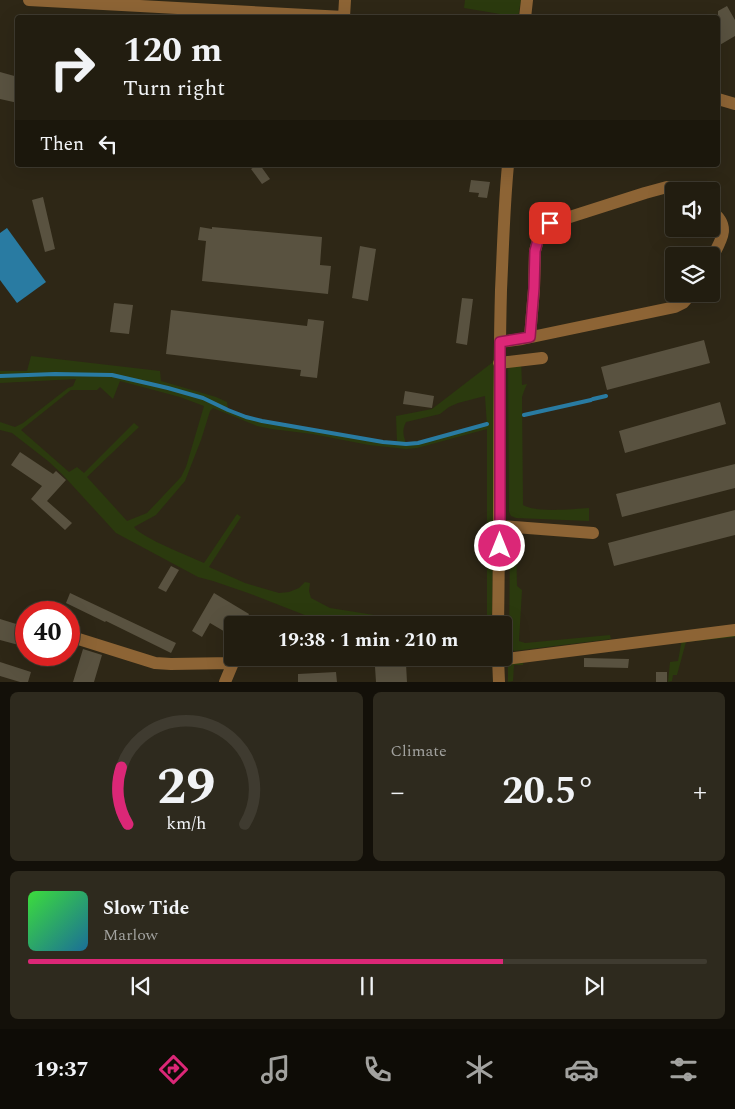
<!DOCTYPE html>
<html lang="en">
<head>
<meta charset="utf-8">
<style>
	body { margin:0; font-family:Spectral,serif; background:#2e2a1e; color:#f1f3f6; height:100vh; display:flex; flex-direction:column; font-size:19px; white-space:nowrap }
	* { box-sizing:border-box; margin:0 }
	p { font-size:16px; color:#a2a29f }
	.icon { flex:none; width:28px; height:28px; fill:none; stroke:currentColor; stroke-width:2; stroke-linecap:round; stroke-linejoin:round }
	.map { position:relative; height:682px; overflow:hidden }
	.side { display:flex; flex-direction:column; gap:10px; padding:10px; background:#131009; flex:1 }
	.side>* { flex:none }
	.banner { position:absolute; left:15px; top:15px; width:705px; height:152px; border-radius:5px; box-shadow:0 5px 20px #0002,0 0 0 1px #3f3b30; background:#221d10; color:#f1f3f6; overflow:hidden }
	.buttons { position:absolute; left:665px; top:182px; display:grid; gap:10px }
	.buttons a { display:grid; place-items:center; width:55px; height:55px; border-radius:5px; background:#221d10; box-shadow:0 5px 20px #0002,0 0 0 1px #3f3b30; font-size:25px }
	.speed { position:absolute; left:15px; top:601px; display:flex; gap:10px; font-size:25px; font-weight:700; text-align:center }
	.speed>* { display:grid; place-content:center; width:65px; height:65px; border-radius:50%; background:#221d10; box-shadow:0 5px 20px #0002,0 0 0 1px #3f3b30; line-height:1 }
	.speed .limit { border:8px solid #d22; background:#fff; color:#111 }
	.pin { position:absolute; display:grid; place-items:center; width:42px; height:42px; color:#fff; margin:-21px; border-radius:10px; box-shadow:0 2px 8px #0006 }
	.me { position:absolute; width:55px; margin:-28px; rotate:0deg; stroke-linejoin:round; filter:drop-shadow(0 0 4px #0008) }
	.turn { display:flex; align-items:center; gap:18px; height:105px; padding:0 25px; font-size:22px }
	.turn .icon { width:65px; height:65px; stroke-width:2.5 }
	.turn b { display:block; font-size:35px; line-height:42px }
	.then { display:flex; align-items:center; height:48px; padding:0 25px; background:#0003; gap:10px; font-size:19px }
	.big { font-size:38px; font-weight:700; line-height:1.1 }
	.side .widget { flex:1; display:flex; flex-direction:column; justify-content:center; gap:8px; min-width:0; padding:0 18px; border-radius:8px; background:#2e2a1e }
	.side .dial { align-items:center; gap:0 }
	.dial svg { height:130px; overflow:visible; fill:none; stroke:#3f3b30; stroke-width:7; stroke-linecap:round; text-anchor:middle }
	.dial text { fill:#f1f3f6; stroke:none }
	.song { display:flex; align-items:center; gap:15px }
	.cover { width:60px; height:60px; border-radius:8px; background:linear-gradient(135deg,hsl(120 70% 55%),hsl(200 70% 35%)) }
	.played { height:5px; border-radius:2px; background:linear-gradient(90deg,#db2777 70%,#3f3b30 70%) }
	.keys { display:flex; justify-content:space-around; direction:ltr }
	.heat { display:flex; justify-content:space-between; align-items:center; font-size:28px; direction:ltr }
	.side .tiles { flex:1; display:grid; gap:10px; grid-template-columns:1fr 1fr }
	.widget:last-child { grid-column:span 2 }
	.trip { position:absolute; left:224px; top:616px; width:288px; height:50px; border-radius:5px; background:#221d10; box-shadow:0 5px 20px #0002,0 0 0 1px #3f3b30; font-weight:700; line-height:50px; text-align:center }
	.tab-bar { display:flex; height:80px; justify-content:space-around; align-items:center; background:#0e0c06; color:#a2a29f }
	.tab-bar .icon { width:35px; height:35px }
	.tab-bar .selected { color:#db2777 }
	.tab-bar b { font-size:22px; color:#f1f3f6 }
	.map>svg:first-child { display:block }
	.green { fill:#2b3a0e; fill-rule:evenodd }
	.water { fill:#297ba2 }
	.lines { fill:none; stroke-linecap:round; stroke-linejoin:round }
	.stream { stroke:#297ba2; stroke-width:4 }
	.building { fill:#595240 }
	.minor { stroke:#8d6435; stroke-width:12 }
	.route-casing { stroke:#8e194d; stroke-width:12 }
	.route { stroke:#db2777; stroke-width:9 }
</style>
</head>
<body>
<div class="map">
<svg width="735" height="682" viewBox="0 0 735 682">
	<rect width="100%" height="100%" fill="#2e2716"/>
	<path class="green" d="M465,0H521L518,17H500V14L464,8Z
		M31,356L160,371L161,381L216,397L227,402L228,409L210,400L168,387L112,374L55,373L0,375V371H27Z
		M521,359L522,385L527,384L524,391L522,397L523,505C535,513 574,509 589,508V521L516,518L511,516L509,512L508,366Z
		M493,362L494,479L492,613C489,623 486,623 476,625H352L320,621L248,593L213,581L198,577L116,533L62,474L48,461L12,433L0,430V422L15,427L23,423L68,388L73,386L76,379L0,383V377L55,375L112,376L168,388L203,399L228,411L246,418L262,422L382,443L406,445L418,444L487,425L485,396L458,403L449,407L440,414L406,422C402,430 403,435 406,443L397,442L396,416L432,409ZM120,381L180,397L204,406L186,467L181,477L147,513L127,521L87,477L139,427L134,423L84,473L77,467L69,472L21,430L71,390H97L100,387L113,399ZM213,408L257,426L272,429L312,434L369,445L406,449L417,448L487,429V616L431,624L330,608L311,598L309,591L310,583L305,582L299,588L289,592L279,593L245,583L209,567L241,517L237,514L204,563C189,556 142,538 134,527L156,515L185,481L201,440L210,411Z
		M514,533H518L516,541L517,586L522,590L519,641L525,643L610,635L611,639L514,651L509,644L510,537V535Z
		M735,634V637L686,642L677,675H673L672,681L668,682L670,662L678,661L682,639Z
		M524,660L523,665H514L513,681L508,682V666L510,662Z"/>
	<path class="water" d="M7,228L46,282L17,303L0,280V233Z"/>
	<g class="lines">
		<path class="stream" d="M0,376L55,374L112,375L168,388L203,398L228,410L246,417L262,421L383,442L406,444L418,443L487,424
			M593,399L606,396
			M524,415L591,400"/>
	</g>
	<path class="building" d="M727,6L735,20V36L718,46V11Z
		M0,72L18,77V103L0,99Z
		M257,165H260L270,179L262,184L251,169Z
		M471,180L490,182L487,198L478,197L479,193L469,192Z
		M43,197L55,249L45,252L32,200Z
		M200,227L212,229V227L322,237L320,265L331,266L328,294L202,281L206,241L198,240Z
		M360,246L376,249L368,301L352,298Z
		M462,298L473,299L467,345L456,343Z
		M114,303L133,305L129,334L110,332Z
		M171,310L307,326L308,319L324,321L317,378L300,376L301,370L166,354Z
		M704,340L710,363L607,390L601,367Z
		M405,391L434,396L432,408L403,404Z
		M720,402L726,424L625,453L619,431Z
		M20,452L53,474L56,471L66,480L47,501L72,523L65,530L31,499L42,486L11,465Z
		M735,464V488L622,517L616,494Z
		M735,510V535L614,566L608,543Z
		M171,566L179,570L166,592L158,588Z
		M70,593L176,643L171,653L106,621L105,622L66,603Z
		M214,593L249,614L243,625H232V636L210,623L202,637L192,631Z
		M0,619L26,627V647L0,640Z
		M83,649L102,655L94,682H73Z
		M584,658L629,659L628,668L584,667Z
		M0,662L31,672L28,682H20L0,676Z
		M406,664L407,682H376L375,667Z
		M336,672L337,682H298V674Z
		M656,672H667V682H656Z"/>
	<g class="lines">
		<path class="minor" d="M29,0L344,17L345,0
			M525,18L527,0
			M718,99L735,104
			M711,211C732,226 721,241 711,259
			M530,337L534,289L535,251L538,240L543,230L551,223L645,193L667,187H674L681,191
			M500,342L522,339L675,307L683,303L691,294
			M499,363L542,358
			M500,526L593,533
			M498,625C500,513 498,402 501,290C503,249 504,206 508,165
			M69,636L155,663L171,664L233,663
			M498,658L499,682
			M498,660L735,630
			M225,682L233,663L237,658"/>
	</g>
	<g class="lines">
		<g class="route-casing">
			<path id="route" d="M500,546V342L530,337L534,288L535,251L538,240L543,230L550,223"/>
		</g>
		<use href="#route" class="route"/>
	</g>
</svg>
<div class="buttons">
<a><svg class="icon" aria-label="sound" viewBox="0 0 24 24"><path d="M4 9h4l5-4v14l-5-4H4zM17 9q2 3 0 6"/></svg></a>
<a><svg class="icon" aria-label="layers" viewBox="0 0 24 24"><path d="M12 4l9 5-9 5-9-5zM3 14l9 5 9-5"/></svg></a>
</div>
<div class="speed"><div class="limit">40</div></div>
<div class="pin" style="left:550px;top:223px;background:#d93025"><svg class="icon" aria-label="arrive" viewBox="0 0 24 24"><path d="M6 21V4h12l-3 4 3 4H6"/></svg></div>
<svg class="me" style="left:500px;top:546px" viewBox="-20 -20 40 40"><circle r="17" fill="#db2777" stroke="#fff" stroke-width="3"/><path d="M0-11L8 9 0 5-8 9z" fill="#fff"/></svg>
<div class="trip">19:38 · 1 min · 210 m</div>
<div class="banner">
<div class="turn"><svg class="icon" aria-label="right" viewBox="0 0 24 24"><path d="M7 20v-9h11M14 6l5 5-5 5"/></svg><div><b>120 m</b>Turn right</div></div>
<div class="then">Then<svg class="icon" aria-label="left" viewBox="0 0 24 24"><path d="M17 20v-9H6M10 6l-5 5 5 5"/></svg></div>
</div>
</div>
<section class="side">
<div class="tiles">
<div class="widget dial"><svg viewBox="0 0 100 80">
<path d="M14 69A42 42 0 1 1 86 69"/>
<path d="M14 69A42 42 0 0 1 10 34" stroke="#db2777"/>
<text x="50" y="56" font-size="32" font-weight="700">29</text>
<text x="50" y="72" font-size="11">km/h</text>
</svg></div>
<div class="widget"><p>Climate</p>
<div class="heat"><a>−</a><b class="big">20.5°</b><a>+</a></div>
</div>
<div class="widget">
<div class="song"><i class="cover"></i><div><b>Slow Tide</b><p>Marlow</p></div></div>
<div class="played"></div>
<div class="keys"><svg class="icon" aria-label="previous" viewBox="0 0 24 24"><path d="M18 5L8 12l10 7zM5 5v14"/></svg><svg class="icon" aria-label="pause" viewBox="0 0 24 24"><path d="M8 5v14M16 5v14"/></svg><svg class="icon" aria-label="next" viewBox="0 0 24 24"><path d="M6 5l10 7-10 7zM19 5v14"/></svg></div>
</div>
</div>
</section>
<nav class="tab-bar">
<b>19:37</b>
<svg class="icon selected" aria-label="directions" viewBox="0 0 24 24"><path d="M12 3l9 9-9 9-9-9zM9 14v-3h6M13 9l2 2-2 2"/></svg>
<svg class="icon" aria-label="music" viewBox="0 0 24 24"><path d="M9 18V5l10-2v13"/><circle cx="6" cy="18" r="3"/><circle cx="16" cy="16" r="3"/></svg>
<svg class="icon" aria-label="phone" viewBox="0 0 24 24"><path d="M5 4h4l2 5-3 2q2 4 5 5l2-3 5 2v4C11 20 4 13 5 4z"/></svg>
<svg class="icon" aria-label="climate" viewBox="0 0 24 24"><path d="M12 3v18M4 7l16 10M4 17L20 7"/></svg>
<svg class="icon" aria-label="car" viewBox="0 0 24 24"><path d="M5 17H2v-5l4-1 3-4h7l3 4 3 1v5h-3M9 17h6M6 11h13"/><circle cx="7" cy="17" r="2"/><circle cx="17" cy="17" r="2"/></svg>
<svg class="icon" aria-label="filters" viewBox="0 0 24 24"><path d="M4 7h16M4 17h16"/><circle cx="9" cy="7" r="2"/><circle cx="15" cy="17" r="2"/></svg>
</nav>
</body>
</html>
